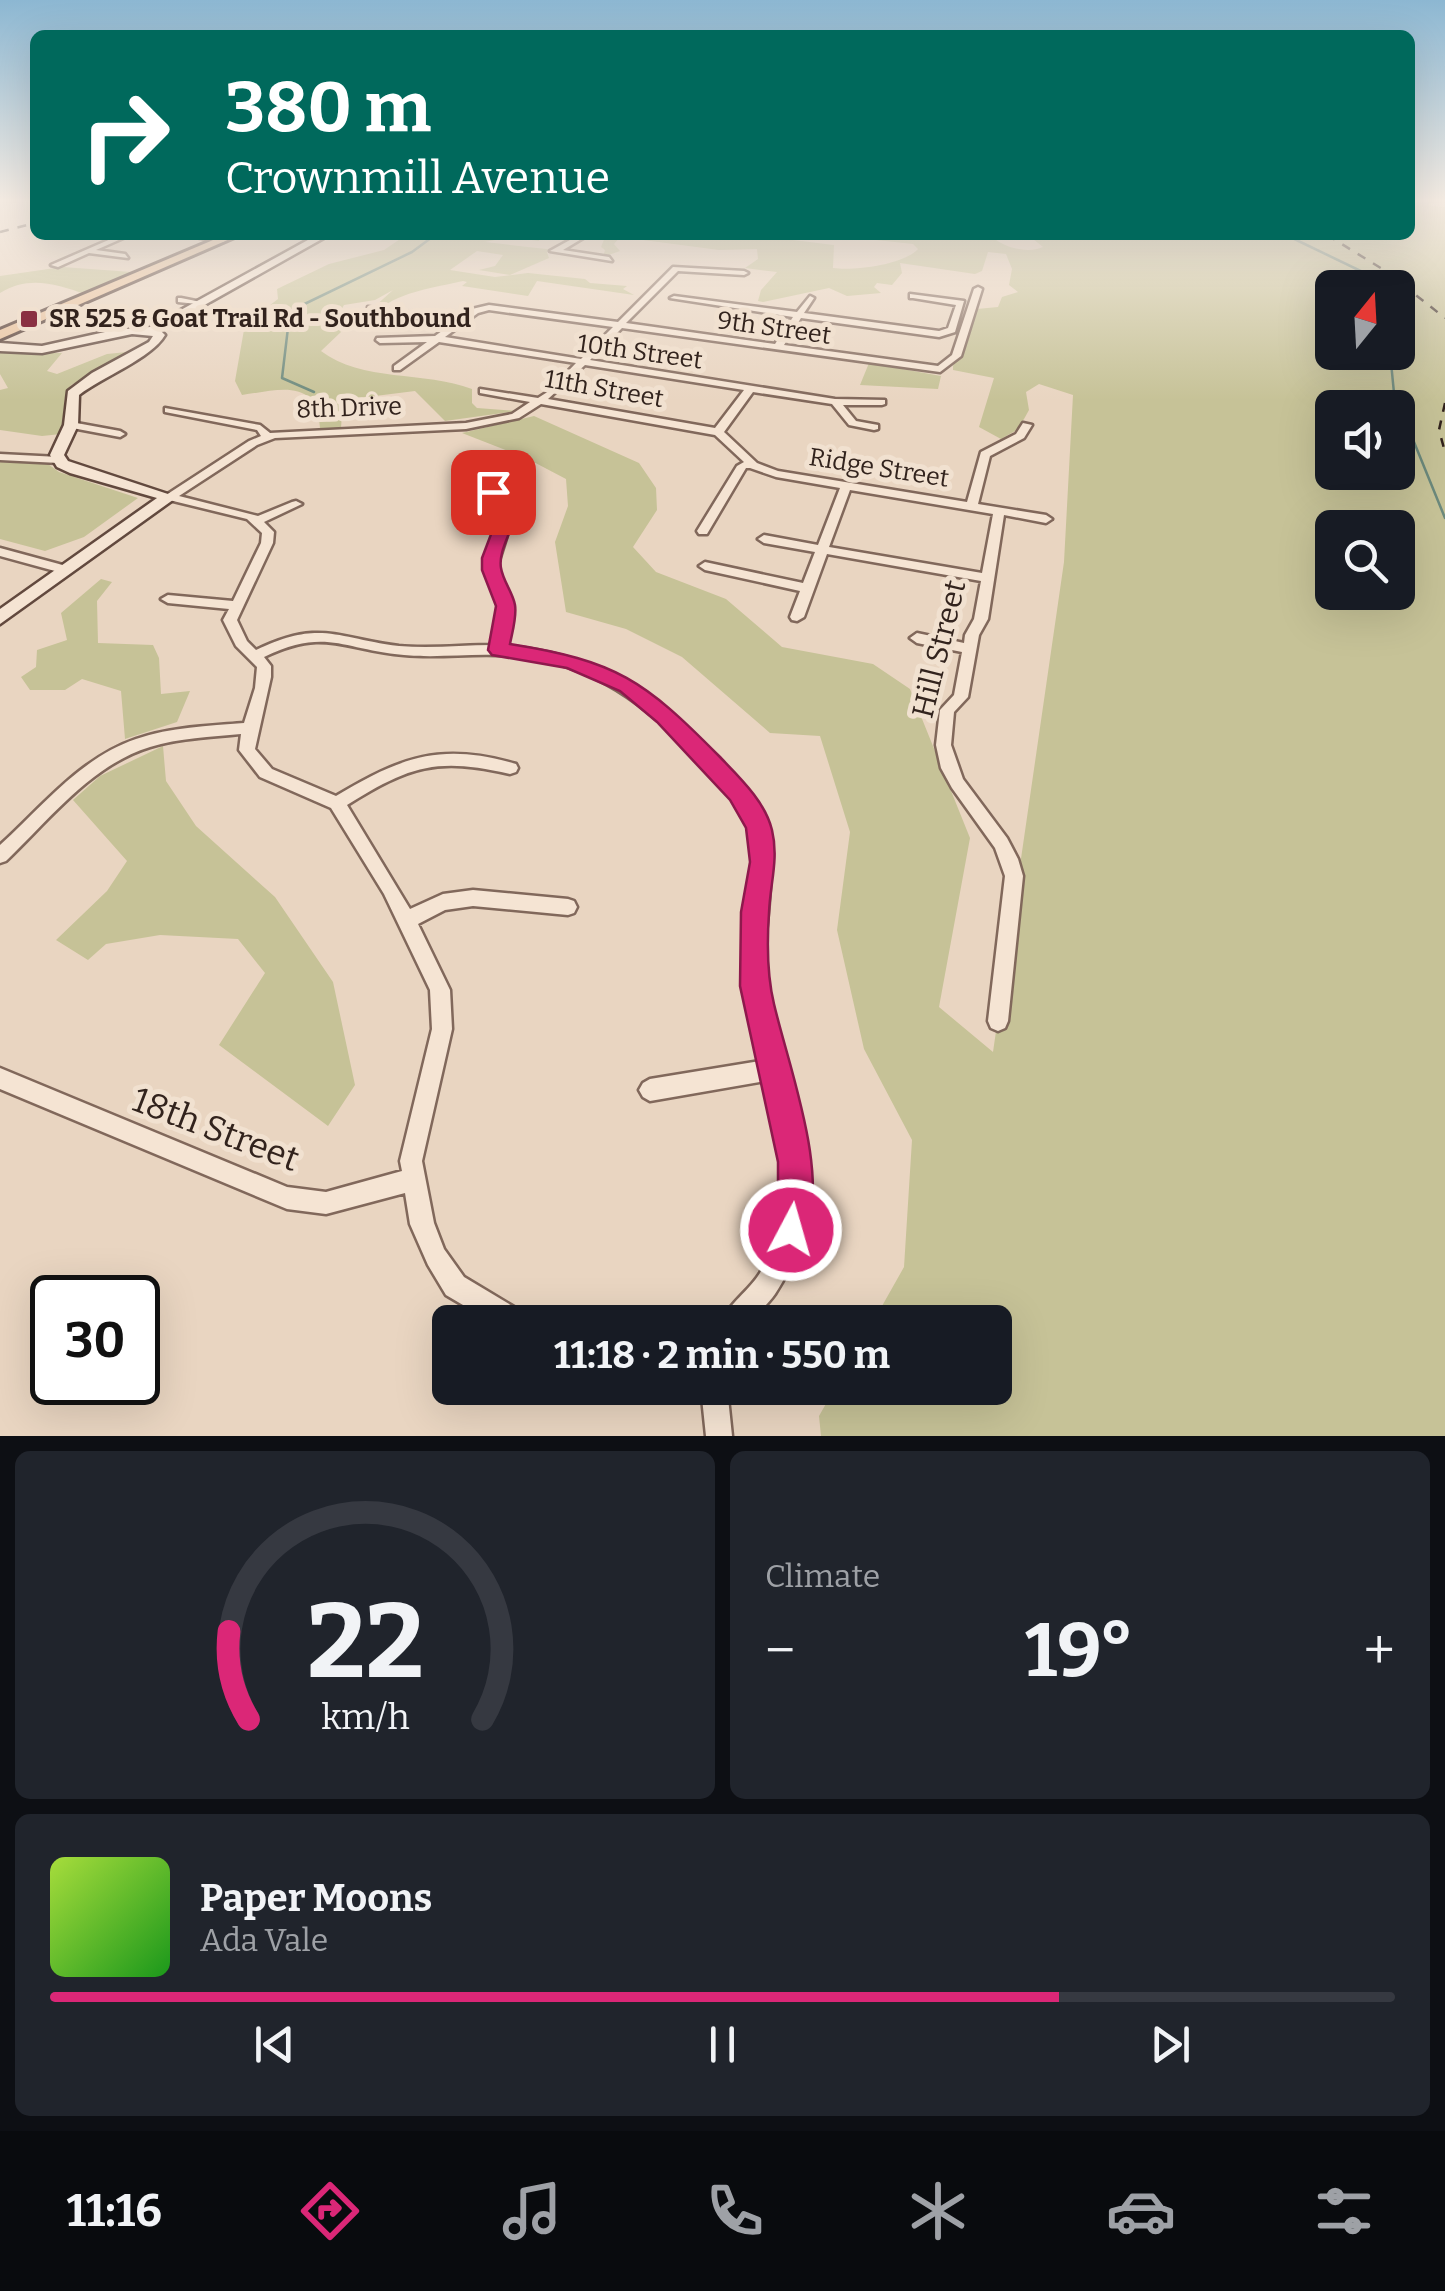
<!DOCTYPE html>
<html lang="en">
<head>
<meta charset="utf-8">
<style>
	body { margin:0; font-family:Bitter,serif; background:#20242c; color:#f1f3f6; height:100vh; display:flex; flex-direction:column; font-size:38px; white-space:nowrap }
	* { box-sizing:border-box; margin:0 }
	p { font-size:32px; color:#9ea1a6 }
	.icon { flex:none; width:55px; height:55px; fill:none; stroke:currentColor; stroke-width:2; stroke-linecap:round; stroke-linejoin:round }
	.map { position:relative; height:1436px; overflow:hidden }
	.panel { display:flex; flex-direction:column; gap:15px; padding:15px; background:#0d0f14; flex:1 }
	.panel>* { flex:none }
	.top-card { position:absolute; left:30px; top:30px; width:1385px; height:210px; border-radius:15px; box-shadow:0 10px 40px #0002; background:#00695c; color:#fff; overflow:hidden }
	.needle { width:65px; rotate:18deg }
	.fabs { position:absolute; left:1315px; top:270px; display:grid; gap:20px }
	.fabs a { display:grid; place-items:center; width:100px; height:100px; border-radius:15px; background:#171b24; box-shadow:0 10px 40px #0002; font-size:50px }
	.speed { position:absolute; left:30px; top:1275px; display:flex; gap:20px; font-size:50px; font-weight:700; text-align:center }
	.speed>* { display:grid; place-content:center; width:130px; height:130px; border-radius:50%; background:#171b24; box-shadow:0 10px 40px #0002; line-height:1 }
	.speed .limit { border:5px solid #111; border-radius:15px; background:#fff; color:#111 }
	.pin { position:absolute; display:grid; place-items:center; width:85px; height:85px; color:#fff; margin:-42px; border-radius:20px; box-shadow:0 5px 15px #0006 }
	.me { position:absolute; width:110px; margin:-55px; rotate:6deg; stroke-linejoin:round; filter:drop-shadow(0 0 8px #0008) }
	.turn { display:flex; align-items:center; gap:35px; height:210px; padding:0 30px; font-size:45px }
	.turn .icon { width:130px; height:130px; stroke-width:2.5 }
	.turn b { display:block; font-size:70px; line-height:85px }
	.big { font-size:75px; font-weight:700; line-height:1.1 }
	.panel .widget { flex:1; display:flex; flex-direction:column; justify-content:center; gap:15px; min-width:0; padding:0 35px; border-radius:15px; background:#20242c }
	.panel .dial { align-items:center; gap:0 }
	.dial svg { height:260px; overflow:visible; fill:none; stroke:#363941; stroke-width:7; stroke-linecap:round; text-anchor:middle }
	.dial text { fill:#f1f3f6; stroke:none }
	.song { display:flex; align-items:center; gap:30px }
	.cover { width:120px; height:120px; border-radius:15px; background:linear-gradient(135deg,hsl(80 70% 55%),hsl(120 70% 35%)) }
	.played { height:10px; border-radius:5px; background:linear-gradient(90deg,#db2777 75%,#363941 75%) }
	.keys { display:flex; justify-content:space-around; direction:ltr }
	.heat { display:flex; justify-content:space-between; align-items:center; font-size:55px; direction:ltr }
	.panel .tiles { flex:1; display:grid; gap:15px; grid-template-columns:1fr 1fr }
	.widget:last-child { grid-column:span 2 }
	.trip { position:absolute; left:432px; top:1305px; width:580px; height:100px; border-radius:15px; background:#171b24; box-shadow:0 10px 40px #0002; font-weight:700; line-height:100px; text-align:center }
	.menu { display:flex; height:160px; justify-content:space-around; align-items:center; background:#090b0e; color:#9ea1a6 }
	.menu .icon { width:70px; height:70px }
	.menu .current { color:#db2777 }
	.menu b { font-size:45px; color:#f1f3f6 }
	.map>svg:first-child { display:block }
	.green { fill:#c6c297; fill-rule:evenodd }
	.lines { fill:none; stroke-linecap:round; stroke-linejoin:round }
	.stream { stroke:#6c897c; stroke-width:2.5 }
	.street-casing { stroke:#81685b; stroke-width:5 }
	.secondary-casing { stroke:#62493e; stroke-width:5 }
	.primary-casing { stroke:#4f372f; stroke-width:6 }
	.street { fill:#f5e4d3; fill-rule:evenodd }
	.secondary { fill:#f5e4d3; fill-rule:evenodd }
	.primary { fill:#e9c29c; fill-rule:evenodd }
	.rail { stroke:#32231d; stroke-width:2.5; stroke-dasharray:9 9; stroke-linecap:butt }
	.route { fill:#db2777; stroke:#8e194d; stroke-width:2.5 }
	.poi-dot { fill:#8a3042; stroke:#f1e1d0; stroke-width:4 }
	.labels { text-anchor:middle; dominant-baseline:central; stroke-width:10; stroke-linejoin:round; paint-order:stroke }
	.far-poi-label { font-size:25px; font-weight:bold; fill:#32231d; stroke:#f1e1d0; text-anchor:start }
	.far-street-label { font-size:25px; fill:#32231d; stroke:#f1e1d0 }
	.street-label { font-size:30px; fill:#32231d; stroke:#f1e1d0 }
	.near-street-label { font-size:35px; fill:#32231d; stroke:#f1e1d0 }
</style>
</head>
<body>
<div class="map">
<svg width="1445" height="1436" viewBox="0 0 1445 1436">
	<rect width="100%" height="100%" fill="#e9d5c1"/>
	<path class="green" d="M1410,200H1430L1432,206L1445,207V1436H821L819,1416L835,1388H995V1322H873L904,1267L912,1140L864,1049L837,930L850,832L820,736L770,733L682,657L626,629L566,612L555,542L568,506L566,479L526,458L462,433L534,416L639,463L656,488L657,510L633,547L656,572L726,599L782,647L873,664L910,689L970,838L939,1007L993,1052L1064,562L1073,395L1039,384L1026,392L1029,410L1024,419L1015,431L1001,439L979,427L994,378L953,370V366L977,309L998,307L1002,297L1018,292L1009,285L1012,269L1006,254L988,252L982,271L975,274L900,263L902,273L892,285L877,283L874,287L881,293L847,296L829,288L763,302L758,301L761,290L777,272L745,268L758,259L757,249L719,250L620,237L614,244L620,251L603,257L605,250L601,247L605,237H587L681,239L751,235L834,245L833,268C854,271 903,265 918,249L913,244L857,238L858,235H990C1003,248 1028,254 1043,247L1028,235H1410ZM1332,288H1398V352H1332ZM1332,408H1398V472H1332ZM1332,528H1398V592H1332Z
		M406,235H540L539,241L510,237L485,242L555,250L547,252L549,258L510,275L479,270L495,266L503,255L477,251L450,270L495,277L528,273L585,279L590,283L627,286L623,289L634,295L537,281L528,296L462,286L467,282L463,281C432,288 404,291 379,309L373,308L393,290L375,300L344,305L333,324L341,332L321,351C361,382 425,371 472,389V403L477,408L517,411L445,421L415,391L343,400L341,428H320C317,377 279,390 242,395L235,381L245,324L278,299L277,289L329,264L384,250Z
		M62,267L132,272L85,294C56,284 29,275 0,293V276Z
		M137,351L71,385L65,397L61,434L42,436L0,430V390L8,388L0,374V353H62L47,371L57,374L107,354Z
		M869,363L941,376L938,389L860,385Z
		M0,462L48,464L59,472L138,498L84,537L45,551L0,539Z
		M101,579L112,582L97,601L98,643L153,645L159,658L161,694L190,691L177,722L125,739L121,691L82,679L65,690H30L21,677L36,667L37,650L67,640L61,613Z
		M163,746L166,781L196,826L275,897L333,982L355,1085L328,1126L219,1045L265,973L238,939L160,935L106,944L88,960L56,940L107,891L127,861L73,800L100,776Z"/>
	<g class="lines">
		<path class="stream" d="M1286,235L1369,275L1381,288
			M1390,352L1394,393L1445,518
			M314,392L282,378L290,311L412,252L435,235"/>
		<g class="street-casing">
			<path id="street" d="M120,235H130L96,250L125,254L128,258L89,253L58,267L51,265Z
				M184,235L221,238L222,235H230L223,242Z
				M579,235H588L563,250L609,257L612,261L550,251Z
				M844,235H854L850,237Z
				M673,267L744,271L748,273L744,275L678,271L626,323L775,344L793,317L670,298L674,296L797,312L810,296L814,298L804,313L939,331L948,328L956,305L913,298H910V294L964,301L955,332L939,337L801,318L784,345L938,366L952,355L974,289L978,287L982,289L961,356L940,372L622,328L590,360L835,399L885,400V404L882,405H843L856,421L878,425V429L874,430L849,425L832,404L753,392L724,432L757,463L778,471L967,502L981,452L1016,434L1023,423L1032,425L1024,438L990,456L978,504L1046,515L1052,519L1046,523L1004,515L988,619L979,635L968,697L954,712L951,745L963,779L1007,838L1018,859L1023,876L1008,1021L1005,1028L998,1031L991,1028L988,1021L1005,876L995,848L952,788L941,768L936,745L940,710L954,695L962,652L917,643L910,638L917,633L964,643L965,635L974,619L981,581L827,554L804,617L797,621L792,620L790,617L800,591L705,570L699,566L705,562L803,583L815,552L764,543L758,539L764,535L818,545L840,488L776,477L750,468H746L707,534H699L697,531L737,466L744,462L715,435L541,404L519,418L466,429L275,438L257,445L179,496L258,516L292,502L296,501L302,504L264,522L274,532L273,543L237,620L247,641L256,650C320,619 336,638 399,646C431,649 462,645 493,645L499,607L485,567L501,516L499,505L487,492L489,490H497L511,504L513,516L497,567L513,607L507,646C602,655 650,692 716,758C736,779 761,801 767,832C779,889 756,948 767,1006C786,1104 837,1200 775,1294C768,1304 758,1313 750,1322H722C729,1303 749,1291 760,1273C795,1212 781,1145 765,1081L650,1101L643,1097L639,1090L643,1083L650,1079L760,1061C752,1029 744,996 745,963C745,918 764,863 747,819C737,794 712,774 694,755C637,695 580,657 496,655C465,654 435,658 404,655C342,650 327,627 264,657L271,666V677L255,749L272,769L336,796C401,757 441,742 516,764L518,768L516,772L510,774C436,757 410,766 347,805L410,909L443,894L473,890L568,899L574,901L577,907L574,913L568,915L473,906L445,910L418,924L450,990L452,1029L422,1161L434,1223L444,1249L464,1277L524,1313L527,1322H492L446,1295L428,1265L410,1224L405,1193L326,1214L287,1209L0,1089V1068L287,1187L326,1192L402,1171L400,1161L432,1029L430,990L384,894L331,808L260,777L239,750L241,734C211,737 179,738 150,747C91,765 49,820 6,861L0,863V845C42,807 80,758 136,739C171,727 208,726 244,723L255,688L257,667L236,646L223,620L229,609L168,603L161,599L168,595L233,601L261,543L262,533L247,519L165,499L163,497L249,441L261,436L257,430L165,412V408L260,425L270,433L466,423L512,414L530,402L480,393V389L538,398L549,391L576,363L439,342L400,370H394V366L427,342L380,343L376,340L377,338L435,336L453,323L371,311H368V307L458,319L472,309L489,305L618,322ZM489,310L613,327L581,359L445,337L478,313ZM585,365L744,390L715,428L548,399ZM850,490L993,514L982,573L829,547Z
				M181,298L201,302L197,304L178,302V298Z
				M71,422L120,431L125,434L120,437L67,427L66,425Z
				M0,454L59,457L64,460L59,463L0,460Z
				M0,548L70,567L72,570L66,574L0,556Z
				M701,1388H727L732,1436H706Z"/>
		</g>
		<g class="secondary-casing">
			<path id="secondary" d="M317,235H329L160,330L165,335C152,358 102,377 79,395L78,425L64,455L68,461L177,497L0,624V609L157,498L70,473L57,467L50,455L64,425L68,391L92,373L149,342L153,336L132,334L42,353L0,351V343L42,346L114,330L150,327Z"/>
		</g>
		<g class="primary-casing">
			<path id="primary" d="M225,235H239L0,339V330Z"/>
		</g>
		<use href="#street" class="street"/>
		<use href="#secondary" class="secondary"/>
		<use href="#primary" class="primary"/>
		<path class="rail" d="M0,232L35,223
			M1327,235L1384,270L1445,318
			M1445,403L1439,430L1445,452"/>
	</g>
	<linearGradient id="sky" x2="0" y2="1"><stop stop-color="#8cb7d2"/><stop offset="0.5" stop-color="#f5ece3"/><stop offset="1" stop-color="#f5ece3" stop-opacity="0"/></linearGradient>
	<rect width="1445" height="401" fill="url(#sky)"/>
	<path class="route" d="M493,487C540,504 496,539 501,568C503,581 513,593 515,605C517,617 512,633 510,644C617,661 644,680 719,756C739,777 765,801 772,830C779,859 770,884 769,913C767,942 767,975 774,1004C790,1072 831,1176 804,1242L791,1247L778,1242L773,1230L778,1212V1162L740,986L741,912L750,862L746,828L730,800L657,722L620,691L567,668L492,655L488,650L496,606L482,570V558L498,516L497,505L484,492Z"/>
	<rect class="poi-dot" x="19" y="309" width="20" height="20" rx="5"/>
	<g class="labels">
		<g class="far-poi-label">
			<text x="49" y="319">SR 525 &amp; Goat Trail Rd - Southbound</text>
		</g>
		<g class="far-street-label">
			<text transform="translate(774 328) rotate(8)">9th Street</text>
			<text transform="translate(640 352) rotate(8)">10th Street</text>
			<text transform="translate(604 389) rotate(10)">11th Street</text>
			<text transform="translate(349 408) rotate(-2)">8th Drive</text>
			<text transform="translate(879 468) rotate(9)">Ridge Street</text>
		</g>
		<g class="street-label">
			<text transform="translate(939 649) rotate(-76)">Hill Street</text>
		</g>
		<g class="near-street-label">
			<text transform="translate(216 1129) rotate(21)">18th Street</text>
		</g>
	</g>
</svg>
<div class="fabs">
<a><svg class="needle" viewBox="-14 -14 28 28"><path d="M0-13l5 13h-10z" fill="#e53935"/><path d="M0 13l5-13h-10z" fill="#9ea1a6"/></svg></a>
<a><svg class="icon" aria-label="sound" viewBox="0 0 24 24"><path d="M4 9h4l5-4v14l-5-4H4zM17 9q2 3 0 6"/></svg></a>
<a><svg class="icon" aria-label="search" viewBox="0 0 24 24"><circle cx="10" cy="10" r="6"/><path d="M15 15l6 6"/></svg></a>
</div>
<div class="speed"><div class="limit">30</div></div>
<div class="pin" style="left:493px;top:492px;background:#d93025"><svg class="icon" aria-label="arrive" viewBox="0 0 24 24"><path d="M6 21V4h12l-3 4 3 4H6"/></svg></div>
<svg class="me" style="left:791px;top:1230px" viewBox="-20 -20 40 40"><circle r="17" fill="#db2777" stroke="#fff" stroke-width="3"/><path d="M0-11L8 9 0 5-8 9z" fill="#fff"/></svg>
<div class="trip">11:18 · 2 min · 550 m</div>
<div class="top-card">
<div class="turn"><svg class="icon" aria-label="right" viewBox="0 0 24 24"><path d="M7 20v-9h11M14 6l5 5-5 5"/></svg><div><b>380 m</b>Crownmill Avenue</div></div>
</div>
</div>
<section class="panel">
<div class="tiles">
<div class="widget dial"><svg viewBox="0 0 100 80">
<path d="M14 69A42 42 0 1 1 86 69"/>
<path d="M14 69A42 42 0 0 1 8 42" stroke="#db2777"/>
<text x="50" y="56" font-size="32" font-weight="700">22</text>
<text x="50" y="72" font-size="11">km/h</text>
</svg></div>
<div class="widget"><p>Climate</p>
<div class="heat"><a>−</a><b class="big">19°</b><a>+</a></div>
</div>
<div class="widget">
<div class="song"><i class="cover"></i><div><b>Paper Moons</b><p>Ada Vale</p></div></div>
<div class="played"></div>
<div class="keys"><svg class="icon" aria-label="previous" viewBox="0 0 24 24"><path d="M18 5L8 12l10 7zM5 5v14"/></svg><svg class="icon" aria-label="pause" viewBox="0 0 24 24"><path d="M8 5v14M16 5v14"/></svg><svg class="icon" aria-label="next" viewBox="0 0 24 24"><path d="M6 5l10 7-10 7zM19 5v14"/></svg></div>
</div>
</div>
</section>
<nav class="menu">
<b>11:16</b>
<svg class="icon current" aria-label="directions" viewBox="0 0 24 24"><path d="M12 3l9 9-9 9-9-9zM9 14v-3h6M13 9l2 2-2 2"/></svg>
<svg class="icon" aria-label="music" viewBox="0 0 24 24"><path d="M9 18V5l10-2v13"/><circle cx="6" cy="18" r="3"/><circle cx="16" cy="16" r="3"/></svg>
<svg class="icon" aria-label="phone" viewBox="0 0 24 24"><path d="M5 4h4l2 5-3 2q2 4 5 5l2-3 5 2v4C11 20 4 13 5 4z"/></svg>
<svg class="icon" aria-label="climate" viewBox="0 0 24 24"><path d="M12 3v18M4 7l16 10M4 17L20 7"/></svg>
<svg class="icon" aria-label="car" viewBox="0 0 24 24"><path d="M5 17H2v-5l4-1 3-4h7l3 4 3 1v5h-3M9 17h6M6 11h13"/><circle cx="7" cy="17" r="2"/><circle cx="17" cy="17" r="2"/></svg>
<svg class="icon" aria-label="filters" viewBox="0 0 24 24"><path d="M4 7h16M4 17h16"/><circle cx="9" cy="7" r="2"/><circle cx="15" cy="17" r="2"/></svg>
</nav>
</body>
</html>
